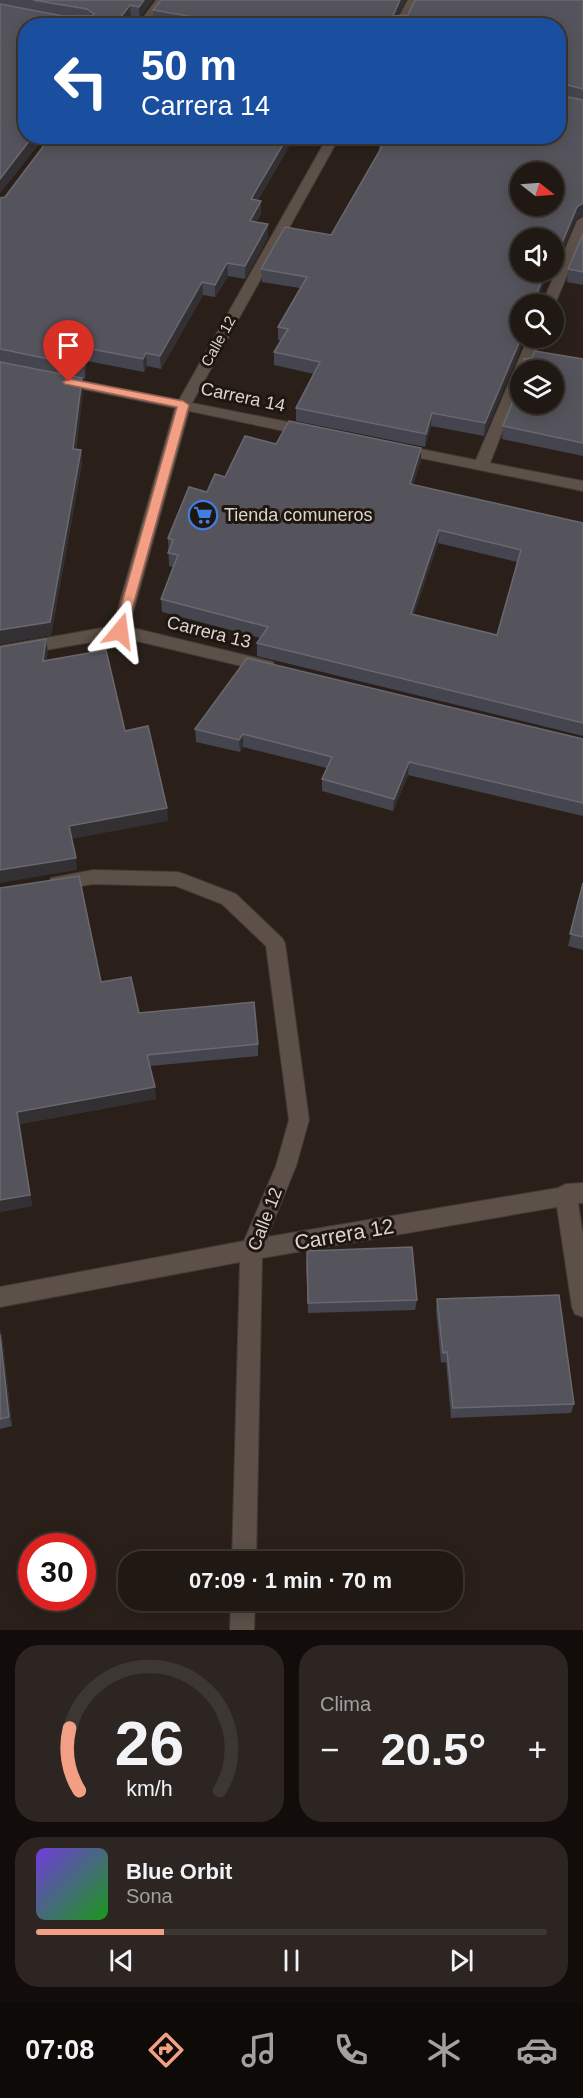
<!DOCTYPE html>
<html lang="es">
<head>
<meta charset="utf-8">
<style>
	body { margin:0; font-family:Helvetica,sans-serif; background:#2d2521; color:#f1f3f6; height:100vh; display:flex; flex-direction:column; font-size:22px; white-space:nowrap }
	* { box-sizing:border-box; margin:0 }
	p { font-size:20px; color:#a2a0a0 }
	.icon { flex:none; width:33px; height:33px; fill:none; stroke:currentColor; stroke-width:2; stroke-linecap:round; stroke-linejoin:round }
	.map { position:relative; height:1630px; overflow:hidden }
	.details { display:flex; flex-direction:column; gap:15px; padding:15px; background:#120d0a; flex:1 }
	.details>* { flex:none }
	.hud { position:absolute; left:18px; top:18px; width:548px; height:126px; border-radius:24px; box-shadow:0 3px 15px #0003,0 0 0 2px #3d3733; background:#1a4fa0; color:#fff; overflow:hidden }
	.needle { width:39px; rotate:107deg }
	.fabs { position:absolute; left:510px; top:162px; display:grid; gap:12px }
	.fabs a { display:grid; place-items:center; width:54px; height:54px; border-radius:50%; background:#201813; box-shadow:0 3px 15px #0003,0 0 0 2px #3d3733; font-size:30px }
	.speed { position:absolute; left:18px; top:1533px; display:flex; gap:12px; font-size:30px; font-weight:700; text-align:center }
	.speed>* { display:grid; place-content:center; width:78px; height:78px; border-radius:50%; background:#201813; box-shadow:0 3px 15px #0003,0 0 0 2px #3d3733; line-height:1 }
	.speed .limit { border:9px solid #d22; background:#fff; color:#111 }
	.pin { position:absolute; display:grid; place-items:center; width:51px; height:51px; color:#fff; margin:-62px -26px; border-radius:50% 50% 50% 0; rotate:-45deg; box-shadow:0 0 6px #0007 }
	.pin .icon { rotate:45deg }
	.me { position:absolute; width:66px; margin:-33px; rotate:16deg; stroke-linejoin:round; filter:drop-shadow(0 0 4px #0008) }
	.turn { display:flex; align-items:center; gap:21px; height:126px; padding:0 24px; font-size:27px }
	.turn .icon { width:78px; height:78px; stroke-width:2.5 }
	.turn b { display:block; font-size:42px; line-height:51px }
	.big { font-size:45px; font-weight:800; line-height:1.1 }
	.details .widget { flex:1; display:flex; flex-direction:column; justify-content:center; gap:9px; min-width:0; padding:0 21px; border-radius:24px; background:#2d2521 }
	.details .dial { align-items:center; gap:0 }
	.dial svg { height:156px; overflow:visible; fill:none; stroke:#3d3733; stroke-width:7; stroke-linecap:round; text-anchor:middle }
	.dial text { fill:#f1f3f6; stroke:none }
	.song { display:flex; align-items:center; gap:18px }
	.cover { width:72px; height:72px; border-radius:9px; background:linear-gradient(135deg,hsl(260 70% 55%),hsl(120 70% 35%)) }
	.played { height:6px; border-radius:3px; background:linear-gradient(90deg,#f39f85 25%,#3d3733 25%) }
	.keys { display:flex; justify-content:space-around; direction:ltr }
	.heat { display:flex; justify-content:space-between; align-items:center; font-size:33px; direction:ltr }
	.details .tiles { flex:1; display:grid; gap:15px; grid-template-columns:1fr 1fr }
	.widget:last-child { grid-column:span 2 }
	.trip { position:absolute; left:118px; top:1551px; width:345px; height:60px; border-radius:24px; background:#201813; box-shadow:0 3px 15px #0003,0 0 0 2px #3d3733; font-weight:800; line-height:60px; text-align:center }
	.dock { display:flex; height:96px; justify-content:space-around; align-items:center; background:#0d0a08; color:#a2a0a0 }
	.dock .icon { width:42px; height:42px }
	.dock .current { color:#f39f85 }
	.dock b { font-size:27px; color:#f1f3f6 }
	.map>svg:first-child { display:block }
	.lines { fill:none; stroke-linecap:round; stroke-linejoin:round }
	.minor-casing { stroke:#423a35; stroke-width:2 }
	.minor { fill:#5c5048; fill-rule:evenodd }
	.wall { fill:#44454f; fill-rule:evenodd }
	.shaded-wall { fill:#333033 }
	.building { fill:#55545c; stroke:#6a686e; stroke-width:1.5; fill-rule:evenodd }
	.route { fill:#f39f85; stroke:#9e6756; stroke-width:1.5 }
	.labels { text-anchor:middle; dominant-baseline:central; stroke-width:6; stroke-linejoin:round; paint-order:stroke }
	.far-street-label { font-size:15px; fill:#dbd4cf; stroke:#201610 }
	.street-label { font-size:18px; fill:#dbd4cf; stroke:#201610 }
	.poi-label { font-size:18px; fill:#dbd4cf; stroke:#201610; text-anchor:start }
	.near-street-label { font-size:21px; fill:#dbd4cf; stroke:#201610 }
</style>
</head>
<body>
<div class="map">
<svg width="583" height="1630" viewBox="0 0 583 1630">
	<rect width="100%" height="100%" fill="#2a2019"/>
	<g class="lines">
		<g class="minor-casing">
			<path id="minor" d="M156,0H168L148,26H137Z
				M408,0H420L405,26H394Z
				M328,136H340L192,403L308,426L315,431L308,436L189,411L129,627L273,662L275,666L273,670L267,672L120,637L0,658V646L113,626L175,408L58,384L51,380L58,376L179,400Z
				M583,217V237L555,304L554,306L542,304L577,221Z
				M528,338H542L528,370H520V387L490,463L583,481V491L391,452L389,449L396,444L476,460Z
				M93,870L177,872L184,874L236,894L282,938L285,943L309,1120L296,1166L267,1237L558,1188L566,1184L583,1183V1203H578L583,1235V1317L575,1314L572,1307L557,1207L262,1258L256,1562H232L240,1262L0,1307V1287L244,1241L276,1166L289,1120L266,946L222,904L176,886L93,884L58,890L51,888L49,883L51,878Z
				M231,1600H255L254,1630H230Z"/>
		</g>
		<use href="#minor" class="minor"/>
	</g>
	<path class="wall" d="M0,0H153L139,19L131,18L124,26H26V136H45L0,193Z
		M161,0H406L398,15L583,0V215L575,220L554,271V238L520,272H553L550,279L546,278L520,338H524L516,360L484,436L431,426L425,447L296,421V408L314,374L274,365V352L281,341L278,340V327L300,288L262,282L261,269L331,235L379,152V142L558,26H176L154,22L153,10Z
		M295,136L258,200L261,214L256,222L268,224V237L245,279L228,276L215,297L203,295L161,369L147,366L144,372L87,361L85,379L0,362L83,391L76,449L81,450L82,463L51,635L0,644V198Z
		M583,234V285L567,282L568,269Z
		M524,359H583V456L502,439L503,426L554,370H522Z
		M276,444L421,460L413,485L583,523V736L257,656V643L261,638L162,612L161,599L173,567L169,566L168,538L207,492L225,477ZM438,543L517,562L497,635L414,614Z
		M195,729L583,739V816L408,775L393,811L322,791V779L327,768L243,747L240,752L196,742Z
		M583,883V950L568,946Z
		M0,888L101,982L139,1013L258,1044V1056L150,1066L156,1099L20,1124L32,1206L0,1212Z
		M306,1261L417,1300L415,1310L308,1313Z
		M437,1299L574,1404L571,1413L451,1418L446,1362L441,1363L436,1310Z
		M0,1330L2,1336L12,1426L0,1429Z"/>
	<path class="shaded-wall" d="M144,0H153L139,19V7Z
		M400,0H406L394,26L393,16Z
		M130,5L131,18L124,26H114Z
		M33,136H45L0,193V179Z
		M288,136H295L251,212V199Z
		M261,201V214L250,234V221Z
		M583,203V215L575,220L554,271V262L577,207Z
		M268,224V237L245,279V266Z
		M227,263L228,276L215,297V285Z
		M545,272H546V278L536,304H533Z
		M202,282L203,295L161,369L160,356Z
		M521,338H524L516,360L484,436L485,423Z
		M86,348L87,361L85,379L84,366Z
		M146,353L147,366L144,372L143,359Z
		M82,378L83,391L75,462L73,449Z
		M432,413L431,426L425,447L426,434Z
		M421,448V460L409,497L410,484Z
		M81,450L82,463L51,635L0,644V630Z
		M439,530L438,543L410,626L411,614Z
		M46,639L48,652L44,674L43,661Z
		M243,734V747L240,752L239,740Z
		M409,762L408,775L393,811L394,799Z
		M167,808L168,821L71,839L69,826Z
		M76,858L77,870L0,883V870Z
		M155,1087L156,1099L20,1124L32,1206L0,1212V1200L17,1112Z
		M0,1330L2,1336L12,1426L9,1417Z"/>
	<path class="building" d="M33,0H144L139,7L130,5L114,26H26V136H33L0,179V4L63,16H92L94,14L87,9Z
		M161,0H400L393,16L408,15L415,0H583V89L560,83L558,85V26H246L153,10Z
		M558,95L583,100V203L577,207L554,262V238H520V272H545L533,304H520L521,338L485,423L432,413L426,434L296,408L320,362L274,352L288,329L278,327L307,277L261,269L285,227L331,235L384,143L379,142L382,136H558ZM520,172H554V206H520Z
		M51,136H288L251,199L261,201L250,221L268,224L245,266L227,263L215,285L202,282L160,356L146,353L143,359L86,348L84,366L0,349V198L5,197Z
		M583,234V272L568,269Z
		M535,351L583,359V443L503,426L520,383V404H554V370H524V359L532,358Z
		M0,362L82,378L73,449L81,450L50,622L0,630Z
		M289,421L421,448L410,484L583,523V723L257,643L268,627L161,599L178,555L168,553L173,540L168,538L189,487L207,492L215,474L225,477L245,436L276,444ZM439,530L521,550L497,635L411,614Z
		M46,639L43,661L106,650L125,731L148,726L167,808L69,826L76,858L0,870V647Z
		M247,658L583,739V803L409,762L394,799L322,779L332,757L243,734L239,740L195,729Z
		M79,876L101,982L131,977L139,1013L254,1002L258,1044L147,1055L155,1087L17,1112L30,1195L0,1200V888Z
		M583,883V937L570,934Z
		M412,1247L417,1300L308,1303L307,1251Z
		M559,1295L574,1404L453,1408L447,1352L443,1353L437,1299Z
		M0,1335L9,1417L0,1419Z"/>
	<path class="route" d="M69,379L183,401L189,405L126,631L120,635L114,631L177,407L65,384L63,382Z"/>
	<defs>
		<g id="supermarket-ring" transform="scale(1.5)"><circle r="9.5" fill="#201610" stroke="#3f7fe0" stroke-width="1.5"/><path d="M-6-5.5h2.5l.6 2H6L4.5 2H-2.5L-4.4-4H-6ZM-1.5 3.2a1.3 1.3 0 1 0 .1 0ZM3 3.2a1.3 1.3 0 1 0 .1 0Z" fill="#3f7fe0"/></g>
	</defs>
	<g fill-rule="evenodd">
		<use href="#supermarket-ring" x="203" y="515"/>
	</g>
	<g class="labels">
		<g class="far-street-label">
			<text transform="translate(218 341) rotate(-61)">Calle 12</text>
		</g>
		<g class="street-label">
			<text transform="translate(243 397) rotate(12)">Carrera 14</text>
			<text transform="translate(209 632) rotate(14)">Carrera 13</text>
			<text transform="translate(265 1219) rotate(-69)">Calle 12</text>
		</g>
		<g class="poi-label">
			<text x="224" y="515">Tienda comuneros</text>
		</g>
		<g class="near-street-label">
			<text transform="translate(344 1234) rotate(-10)">Carrera 12</text>
		</g>
	</g>
</svg>
<div class="fabs">
<a><svg class="needle" viewBox="-14 -14 28 28"><path d="M0-13l5 13h-10z" fill="#e53935"/><path d="M0 13l5-13h-10z" fill="#a2a0a0"/></svg></a>
<a><svg class="icon" aria-label="sound" viewBox="0 0 24 24"><path d="M4 9h4l5-4v14l-5-4H4zM17 9q2 3 0 6"/></svg></a>
<a><svg class="icon" aria-label="search" viewBox="0 0 24 24"><circle cx="10" cy="10" r="6"/><path d="M15 15l6 6"/></svg></a>
<a><svg class="icon" aria-label="layers" viewBox="0 0 24 24"><path d="M12 4l9 5-9 5-9-5zM3 14l9 5 9-5"/></svg></a>
</div>
<div class="speed"><div class="limit">30</div></div>
<div class="pin" style="left:69px;top:382px;background:#d93025"><svg class="icon" aria-label="arrive" viewBox="0 0 24 24"><path d="M6 21V4h12l-3 4 3 4H6"/></svg></div>
<svg class="me" style="left:120px;top:631px" viewBox="-20 -20 40 40"><path d="M0-17L14 15 0 8-14 15z" fill="#f39f85" stroke="#fff" stroke-width="4"/></svg>
<div class="trip">07:09 · 1 min · 70 m</div>
<div class="hud">
<div class="turn"><svg class="icon" aria-label="left" viewBox="0 0 24 24"><path d="M17 20v-9H6M10 6l-5 5 5 5"/></svg><div><b>50 m</b>Carrera 14</div></div>
</div>
</div>
<section class="details">
<div class="tiles">
<div class="widget dial"><svg viewBox="0 0 100 80">
<path d="M14 69A42 42 0 1 1 86 69"/>
<path d="M14 69A42 42 0 0 1 9 37" stroke="#f39f85"/>
<text x="50" y="56" font-size="32" font-weight="700">26</text>
<text x="50" y="72" font-size="11">km/h</text>
</svg></div>
<div class="widget"><p>Clima</p>
<div class="heat"><a>−</a><b class="big">20.5°</b><a>+</a></div>
</div>
<div class="widget">
<div class="song"><i class="cover"></i><div><b>Blue Orbit</b><p>Sona</p></div></div>
<div class="played"></div>
<div class="keys"><svg class="icon" aria-label="previous" viewBox="0 0 24 24"><path d="M18 5L8 12l10 7zM5 5v14"/></svg><svg class="icon" aria-label="pause" viewBox="0 0 24 24"><path d="M8 5v14M16 5v14"/></svg><svg class="icon" aria-label="next" viewBox="0 0 24 24"><path d="M6 5l10 7-10 7zM19 5v14"/></svg></div>
</div>
</div>
</section>
<nav class="dock">
<b>07:08</b>
<svg class="icon current" aria-label="directions" viewBox="0 0 24 24"><path d="M12 3l9 9-9 9-9-9zM9 14v-3h6M13 9l2 2-2 2"/></svg>
<svg class="icon" aria-label="music" viewBox="0 0 24 24"><path d="M9 18V5l10-2v13"/><circle cx="6" cy="18" r="3"/><circle cx="16" cy="16" r="3"/></svg>
<svg class="icon" aria-label="phone" viewBox="0 0 24 24"><path d="M5 4h4l2 5-3 2q2 4 5 5l2-3 5 2v4C11 20 4 13 5 4z"/></svg>
<svg class="icon" aria-label="climate" viewBox="0 0 24 24"><path d="M12 3v18M4 7l16 10M4 17L20 7"/></svg>
<svg class="icon" aria-label="car" viewBox="0 0 24 24"><path d="M5 17H2v-5l4-1 3-4h7l3 4 3 1v5h-3M9 17h6M6 11h13"/><circle cx="7" cy="17" r="2"/><circle cx="17" cy="17" r="2"/></svg>
</nav>
</body>
</html>
